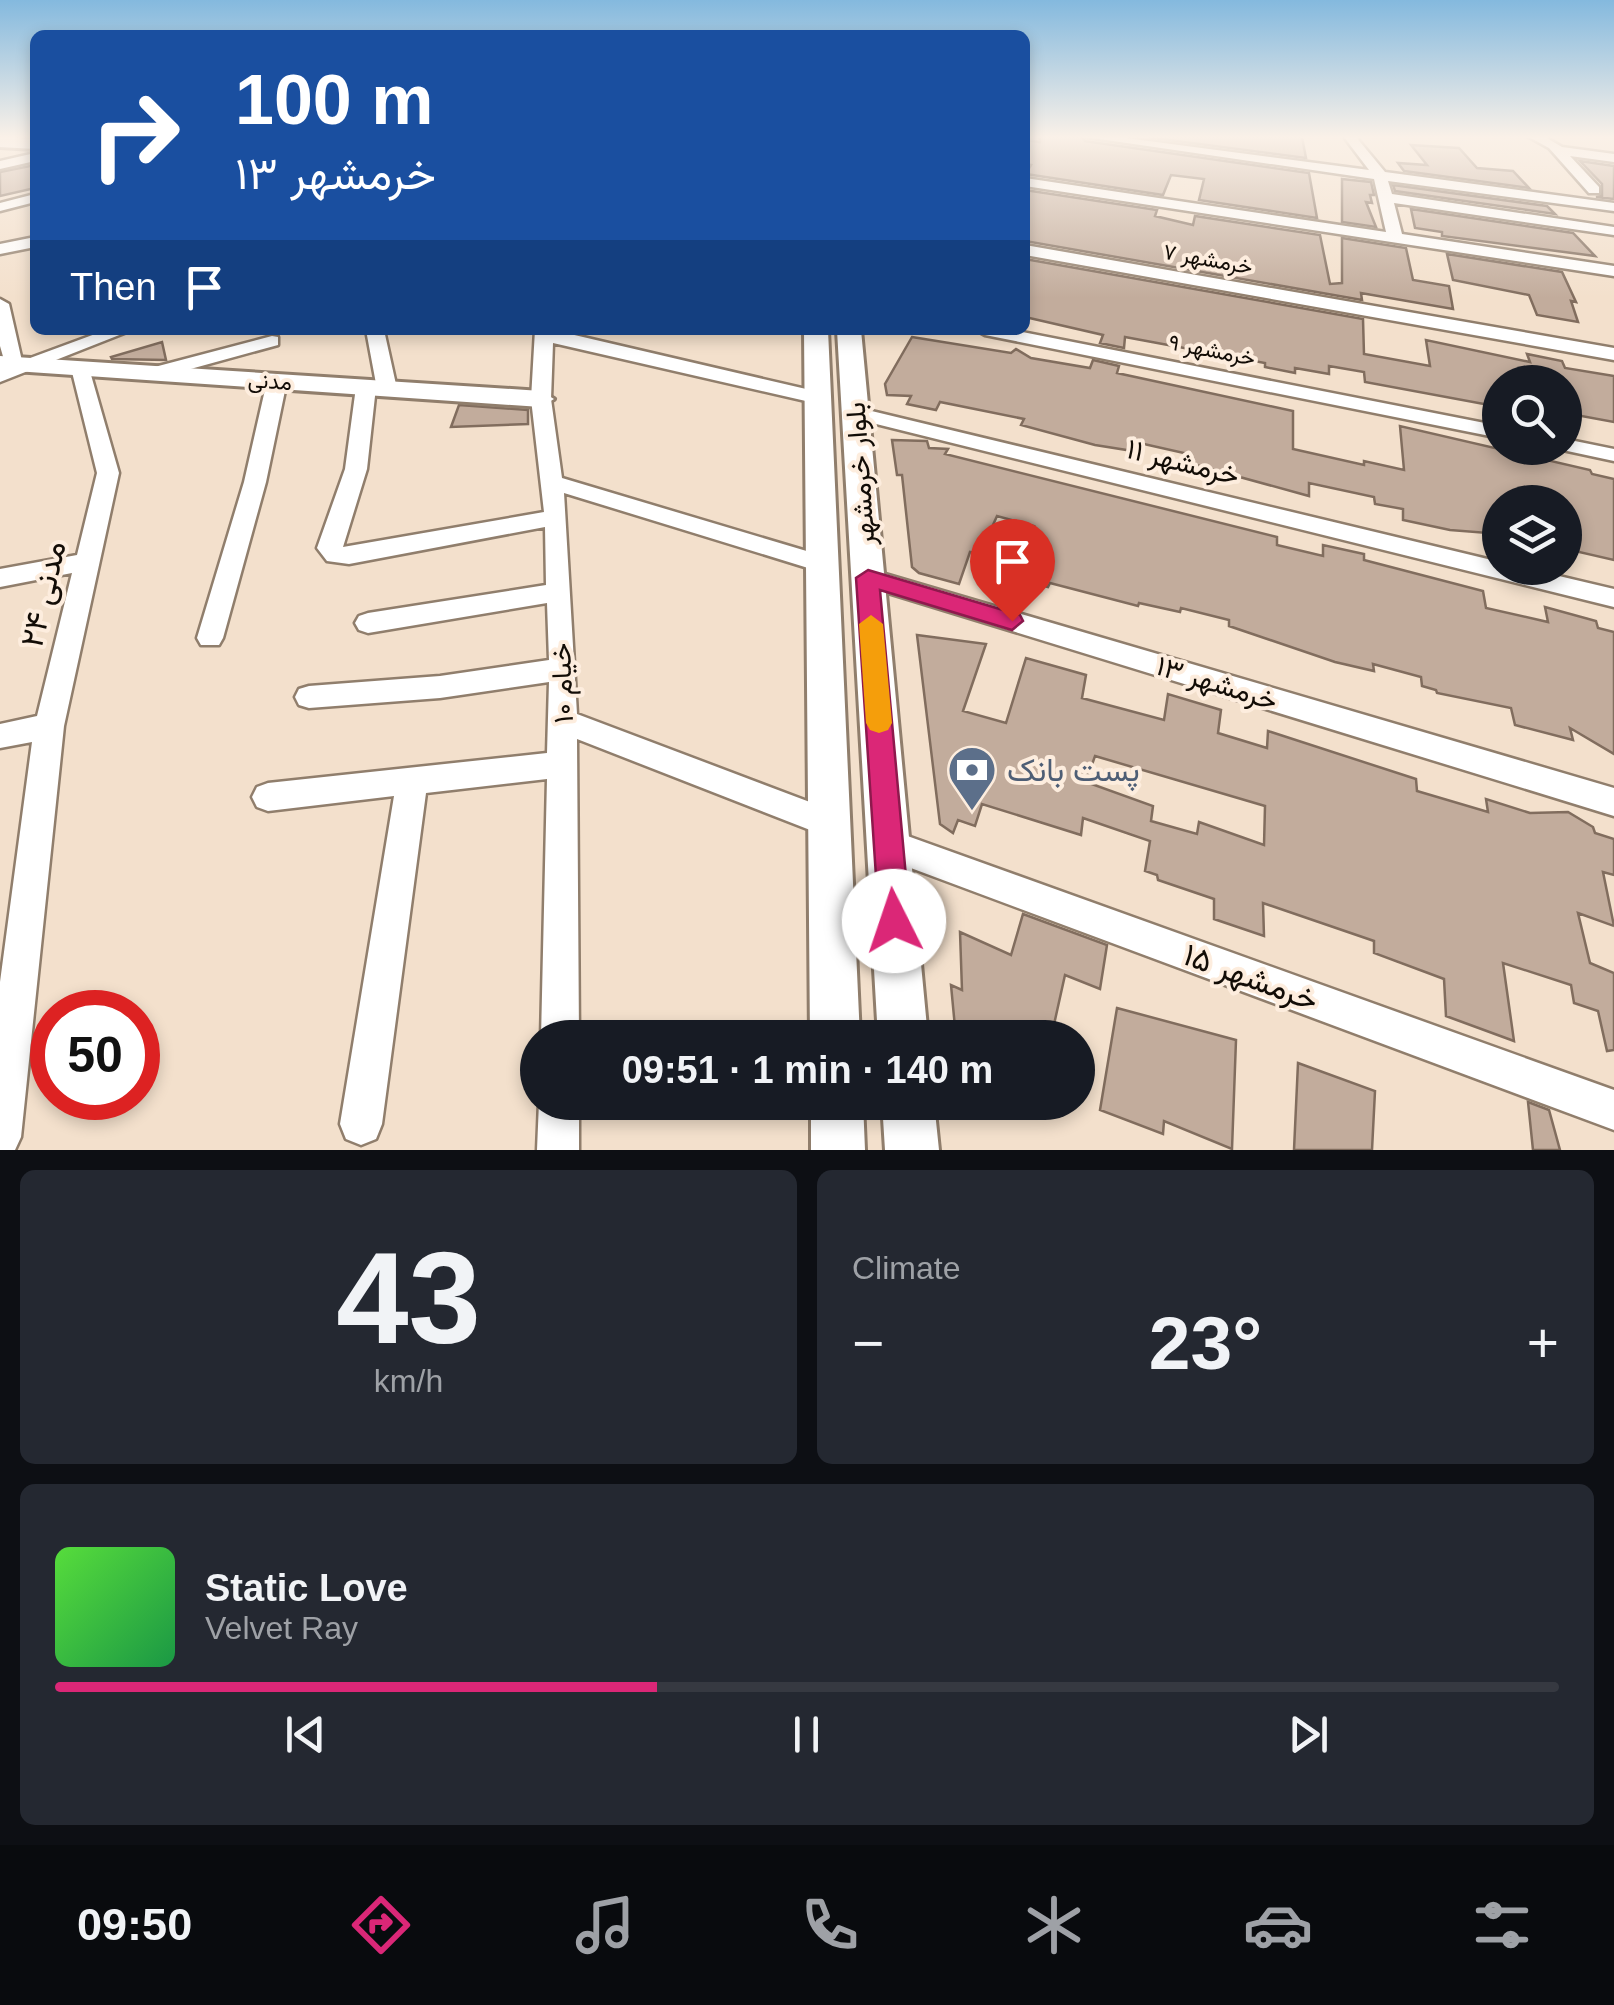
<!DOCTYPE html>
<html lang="en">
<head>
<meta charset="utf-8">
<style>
	body { margin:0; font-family:Helvetica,Vazirmatn,sans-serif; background:#242831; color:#f1f3f6; height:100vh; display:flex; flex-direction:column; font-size:38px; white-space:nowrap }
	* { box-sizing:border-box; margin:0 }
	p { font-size:32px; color:#9ea1a6 }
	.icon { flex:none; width:55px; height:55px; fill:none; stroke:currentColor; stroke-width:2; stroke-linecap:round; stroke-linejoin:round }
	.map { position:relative; height:1150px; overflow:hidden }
	.sheet { display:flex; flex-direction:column; gap:20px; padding:20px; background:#0d0f14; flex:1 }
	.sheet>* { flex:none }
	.hud { position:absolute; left:30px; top:30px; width:1000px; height:305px; border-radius:15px; box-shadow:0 5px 15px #0003; background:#1a4fa0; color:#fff; overflow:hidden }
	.controls { position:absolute; left:1482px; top:365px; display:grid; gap:20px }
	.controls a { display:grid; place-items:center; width:100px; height:100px; border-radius:50%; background:#171b24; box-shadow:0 5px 15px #0003; font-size:50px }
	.speed { position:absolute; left:30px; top:990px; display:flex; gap:20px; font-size:50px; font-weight:700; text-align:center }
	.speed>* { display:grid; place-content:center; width:130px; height:130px; border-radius:50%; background:#171b24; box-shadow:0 5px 15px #0003; line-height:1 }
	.speed .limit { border:15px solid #d22; background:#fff; color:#111 }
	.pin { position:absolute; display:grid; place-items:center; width:85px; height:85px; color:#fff; margin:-102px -42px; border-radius:50% 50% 50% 0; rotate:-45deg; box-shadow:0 0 10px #0007 }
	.pin .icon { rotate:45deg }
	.me { position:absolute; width:110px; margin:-55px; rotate:356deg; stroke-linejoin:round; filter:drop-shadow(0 0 8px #0008) }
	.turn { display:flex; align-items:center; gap:35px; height:210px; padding:0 40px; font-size:45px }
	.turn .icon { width:130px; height:130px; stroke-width:2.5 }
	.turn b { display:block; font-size:70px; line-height:85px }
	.then { display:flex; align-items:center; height:95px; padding:0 40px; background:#0003; gap:20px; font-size:38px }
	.big { font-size:75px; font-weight:800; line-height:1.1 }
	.sheet .tile { flex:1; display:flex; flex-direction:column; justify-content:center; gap:15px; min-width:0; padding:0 35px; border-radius:15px; background:#242831 }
	.sheet .dial { align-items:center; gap:0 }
	.dial b { font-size:130px; line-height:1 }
	.song { display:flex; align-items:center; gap:30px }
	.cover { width:120px; height:120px; border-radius:15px; background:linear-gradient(135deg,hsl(110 70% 55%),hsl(140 70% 35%)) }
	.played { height:10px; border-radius:5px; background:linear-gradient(90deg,#db2777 40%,#363941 40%) }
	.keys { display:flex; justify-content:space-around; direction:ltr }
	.heat { display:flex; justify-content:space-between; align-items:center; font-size:55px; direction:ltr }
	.sheet .tiles { flex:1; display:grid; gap:20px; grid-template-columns:1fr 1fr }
	.tile:last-child { grid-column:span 2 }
	.trip { position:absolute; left:520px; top:1020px; width:575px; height:100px; border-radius:50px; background:#171b24; box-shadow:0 5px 15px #0003; font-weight:800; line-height:100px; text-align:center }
	.tab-bar { display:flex; height:160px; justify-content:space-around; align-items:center; background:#090b0e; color:#9ea1a6 }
	.tab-bar .icon { width:70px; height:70px }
	.tab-bar .current { color:#db2777 }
	.tab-bar b { font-size:45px; color:#f1f3f6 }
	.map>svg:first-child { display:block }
	.building { fill:#c2ac9c; stroke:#816d5e; stroke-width:2.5; fill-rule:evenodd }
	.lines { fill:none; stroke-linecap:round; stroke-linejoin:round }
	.minor-casing { stroke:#907e6c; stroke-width:5 }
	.major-casing { stroke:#907e6c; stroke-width:6 }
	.minor { fill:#fff; fill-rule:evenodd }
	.major { fill:#fff; fill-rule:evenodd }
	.route { fill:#db2777; stroke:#8e194d; stroke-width:2.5 }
	.slow { fill:#f59e0b }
	.labels { text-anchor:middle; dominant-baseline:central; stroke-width:8; stroke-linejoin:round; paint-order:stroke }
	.far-street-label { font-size:22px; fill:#120c06; stroke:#fdedde }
	.street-label { font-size:28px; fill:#120c06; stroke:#fdedde }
	.near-street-label { font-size:32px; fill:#120c06; stroke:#fdedde }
	.near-service-label { font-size:32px; fill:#4e5e75; stroke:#fdedde; text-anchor:start }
</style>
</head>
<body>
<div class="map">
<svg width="1614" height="1150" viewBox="0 0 1614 1150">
	<rect width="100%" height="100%" fill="#f3e0cc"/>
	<path class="building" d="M1040,137H1082L1085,141L1309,173L1317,218L1199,200L1204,179L1171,175L1163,195L1026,174L1031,165L1025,164V140L1040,142Z
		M1146,137H1302L1306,158Z
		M1411,145L1459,148L1477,168L1513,171L1529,188L1404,171L1398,163L1427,165Z
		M1580,161L1614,166V199L1596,197L1602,196V184Z
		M35,165V188L0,196V172Z
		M1342,179L1371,182L1374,195H1370L1372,203L1366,202L1376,227L1342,222Z
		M1393,185L1547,206L1555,214L1395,191Z
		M1025,190L1157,210L1155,216L1193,225L1195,216L1320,235L1330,284L1342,283V238L1406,248L1413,280L1449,286L1453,309L1361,293L1362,300L1025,241Z
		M1411,209L1573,233L1595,256L1442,236V232L1415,228Z
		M1447,254L1562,272L1576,302L1571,301L1578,322L1537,315L1529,295L1453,280Z
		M1025,259L1363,319L1364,354L1430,366L1426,340L1530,362L1527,354L1562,361L1565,368L1614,376V422L1565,413V382H1500V407L1365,382L1364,372L1329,366V374L1295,368V373L1265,367V363L1125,337L1124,348L1100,343L1103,335L1025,317Z
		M912,337L1011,353L1016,349L1031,358L1090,368L1093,360L1119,366L1117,373L1293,411V449L1364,465V461L1404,470L1400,426L1590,470L1592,474L1614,479V560L1579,552L1577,547L1565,545V502H1500V534L1450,530L1403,520V509L1375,504L1374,497L1309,483V496L1185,462L1184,453L1135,442L1133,451L1095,445L1021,425L1024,419L940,402L936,410L907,404L911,396L887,395L885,384Z
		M162,342L166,360L112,359L111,357Z
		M459,405L528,410V424L451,427Z
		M892,440L927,441L929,448L948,449L945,454L1277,537V545L1323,556V545L1364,554V560L1483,591L1486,608L1548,622L1545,607L1596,621L1598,628L1614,632V754L1570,728L1573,740L1515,725L1511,708L1437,693L1436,690L1422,686L1421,677L1373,664L1374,671L1335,662L1229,626V620L1181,608L1180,612L1139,603L1138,606L1050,583L1048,587L1013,578L1034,526L997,516L980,554L970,552L959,584L919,573L912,567L902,475H897Z
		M917,635L986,644L963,711L1006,723L1026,658L1086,675L1082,698L1164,720L1168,694L1221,710L1218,733L1267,748L1268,731L1416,779L1417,791L1488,812L1486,799L1530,813L1568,812L1593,827L1595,833L1614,839V875L1603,872L1614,926L1578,913L1590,963L1614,973V1050L1607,1051L1598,1011L1574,1003L1571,985L1503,963L1514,1041L1446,1016L1444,979L1374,953V941L1263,903L1264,936L1214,919V899L1158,880L1157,875L1145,871L1150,841L1083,818L1081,835L982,804L975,826L958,820L953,833L940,824ZM1095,756L1265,806L1264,845L1199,822L1197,834L1151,821L1153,806L1086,782Z
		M1023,914L1107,945L1100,989L1065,975L1051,1038H956L951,985L962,990L960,932L1011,955Z
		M1117,1008L1236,1040L1232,1149L1164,1121L1163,1134L1100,1110Z
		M1298,1063L1375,1091L1372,1150H1294Z
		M1528,1102L1549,1110L1560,1150H1533Z"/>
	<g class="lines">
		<g class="minor-casing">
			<path id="minor" d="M1086,137H1118L1369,170L1344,137H1356L1385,172L1614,203V211L1388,181L1392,194L1614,227V235L1394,203L1402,234L1614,266V276L1025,186V178L1386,232L1374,179Z
				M1529,137H1545L1562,147L1614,154V162L1570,156L1599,187V193H1589L1549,148Z
				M35,153V161L0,169V161Z
				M35,194V202L0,211V203Z
				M35,237V247L0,254V244Z
				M1025,245L1614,348V360L1025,255Z
				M0,299L9,304L22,361L106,330H132L0,382V369L6,367L0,346Z
				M366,330H384L397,389L394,393L387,395L377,389Z
				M535,330H553L819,392L829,398L819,404L553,343L551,399L562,478L830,558L833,564L821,572L564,493L577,714L839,813L844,823L839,833L828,837L577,739L579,1038H541L547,779L426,793L382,1124L376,1139L361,1145L346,1139L340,1124L394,796L268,811L257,807L252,797L257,787L268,783L547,753L549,682L440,698L309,708L299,705L295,697L299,689L309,686L440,676L549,660L547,603L368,633L359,630L355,623L359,616L368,613L546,585L545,527L349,564L327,561L317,548L345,469L356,387L366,381L376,387L367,469L343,547L544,512L531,399Z
				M976,330H1012L1500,426V438L985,335Z
				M272,336L278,337V345L154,379L144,373L147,369Z
				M80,362L89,368L119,473L64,726L21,1137L15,1150H0V982L32,742L0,748V724L37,716L72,573L0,587V569L77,555L97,473L71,368Z
				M277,375L287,381L266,482L223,638L219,645H201L197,638L244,482L267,381Z
				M855,407L1500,562V568H1525L1614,589V607L848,417V409Z
				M1565,439L1614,449V461L1558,449L1565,448Z
				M868,569L1614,788V816L859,584L855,578Z
				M888,829L1614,1090V1130L876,855L872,844L876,833Z
				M539,1102H579V1150H537Z"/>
		</g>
		<g class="major-casing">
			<path id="major" d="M0,137L35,139V149L0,147Z
				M804,330H828L860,1038H810Z
				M837,330H861L928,1038H878Z
				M0,356L541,391L554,399L541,407L0,370Z
				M811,1102H863L865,1150H811Z
				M882,1102H934L939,1150H885Z"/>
		</g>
		<use href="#minor" class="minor"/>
		<use href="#major" class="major"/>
	</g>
	<linearGradient id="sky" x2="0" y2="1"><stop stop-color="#84b9de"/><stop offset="0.46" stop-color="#faf1e8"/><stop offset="1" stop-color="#faf1e8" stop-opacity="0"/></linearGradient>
	<rect width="1614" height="298" fill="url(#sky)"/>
	<path class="route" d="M868,570L1020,615L1023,621L1012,630L880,590L910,921L906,932L894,937L883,932L879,921L856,578Z"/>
	<path class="slow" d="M871,615L883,624L892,723L888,730L879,733L870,730L866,723L859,624Z"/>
	<defs>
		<g id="bank-pin" transform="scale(2.5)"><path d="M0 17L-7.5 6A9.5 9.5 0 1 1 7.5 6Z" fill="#5c6f8a" stroke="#fdedde"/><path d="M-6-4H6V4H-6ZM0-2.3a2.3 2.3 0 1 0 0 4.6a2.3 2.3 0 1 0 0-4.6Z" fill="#fff"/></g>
	</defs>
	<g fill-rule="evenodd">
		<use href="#bank-pin" x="972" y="770"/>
	</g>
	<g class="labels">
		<g class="far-street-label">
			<text transform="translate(1208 259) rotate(10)">خرمشهر ۷</text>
			<text transform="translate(1212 350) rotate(11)">خرمشهر ۹</text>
			<text transform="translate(270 381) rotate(4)">مدنی</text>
		</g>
		<g class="street-label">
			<text transform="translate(1183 462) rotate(14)">خرمشهر ۱۱</text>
			<text transform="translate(860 474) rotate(-94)">بلوار خرمشهر</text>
			<text transform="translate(562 683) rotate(-92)">خیام ۱۰</text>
			<text transform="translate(1217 683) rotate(17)">خرمشهر ۱۳</text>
		</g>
		<g class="near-street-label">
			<text transform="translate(43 594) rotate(-77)">مدنی ۲۴</text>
			<text transform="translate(1251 977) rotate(20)">خرمشهر ۱۵</text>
		</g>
		<g class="near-service-label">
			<text x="1007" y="770">پست بانک</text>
		</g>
	</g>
</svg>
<div class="controls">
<a><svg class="icon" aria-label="search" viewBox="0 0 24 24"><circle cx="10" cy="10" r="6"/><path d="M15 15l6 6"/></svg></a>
<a><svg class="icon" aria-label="layers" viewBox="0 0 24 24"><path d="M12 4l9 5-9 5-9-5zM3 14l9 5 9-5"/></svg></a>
</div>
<div class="speed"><div class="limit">50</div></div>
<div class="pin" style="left:1012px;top:621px;background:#d93025"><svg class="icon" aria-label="arrive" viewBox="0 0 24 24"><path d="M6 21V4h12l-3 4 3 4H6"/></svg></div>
<svg class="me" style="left:894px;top:921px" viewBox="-20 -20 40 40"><circle r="19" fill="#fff"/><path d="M0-13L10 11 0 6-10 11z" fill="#db2777"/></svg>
<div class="trip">09:51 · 1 min · 140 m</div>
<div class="hud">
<div class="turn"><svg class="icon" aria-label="right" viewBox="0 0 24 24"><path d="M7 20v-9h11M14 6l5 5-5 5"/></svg><div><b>100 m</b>خرمشهر ۱۳</div></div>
<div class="then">Then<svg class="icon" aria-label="arrive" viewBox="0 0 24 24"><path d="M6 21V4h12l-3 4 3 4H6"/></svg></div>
</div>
</div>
<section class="sheet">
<div class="tiles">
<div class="tile dial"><b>43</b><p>km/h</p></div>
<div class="tile"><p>Climate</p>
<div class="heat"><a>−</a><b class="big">23°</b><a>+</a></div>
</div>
<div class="tile">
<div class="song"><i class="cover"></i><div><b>Static Love</b><p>Velvet Ray</p></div></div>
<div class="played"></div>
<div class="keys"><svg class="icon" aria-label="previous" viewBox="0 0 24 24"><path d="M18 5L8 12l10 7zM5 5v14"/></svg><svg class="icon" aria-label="pause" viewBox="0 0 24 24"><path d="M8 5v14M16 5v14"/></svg><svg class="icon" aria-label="next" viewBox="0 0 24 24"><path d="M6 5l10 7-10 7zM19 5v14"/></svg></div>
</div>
</div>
</section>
<nav class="tab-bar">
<b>09:50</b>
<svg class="icon current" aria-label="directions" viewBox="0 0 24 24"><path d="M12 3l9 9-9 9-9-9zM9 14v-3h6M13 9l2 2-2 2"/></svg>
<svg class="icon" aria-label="music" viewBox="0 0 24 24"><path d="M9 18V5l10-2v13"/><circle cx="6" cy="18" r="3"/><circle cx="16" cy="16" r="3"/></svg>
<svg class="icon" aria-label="phone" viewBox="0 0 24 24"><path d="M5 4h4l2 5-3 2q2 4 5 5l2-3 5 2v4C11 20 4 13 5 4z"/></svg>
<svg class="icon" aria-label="climate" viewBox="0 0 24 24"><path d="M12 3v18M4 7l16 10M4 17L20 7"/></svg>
<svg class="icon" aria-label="car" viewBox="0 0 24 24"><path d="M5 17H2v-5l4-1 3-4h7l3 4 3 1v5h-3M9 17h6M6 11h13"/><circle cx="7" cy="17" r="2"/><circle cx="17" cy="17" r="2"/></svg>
<svg class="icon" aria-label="filters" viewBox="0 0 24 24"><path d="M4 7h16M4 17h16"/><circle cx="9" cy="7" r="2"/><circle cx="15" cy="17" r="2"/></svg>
</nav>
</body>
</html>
